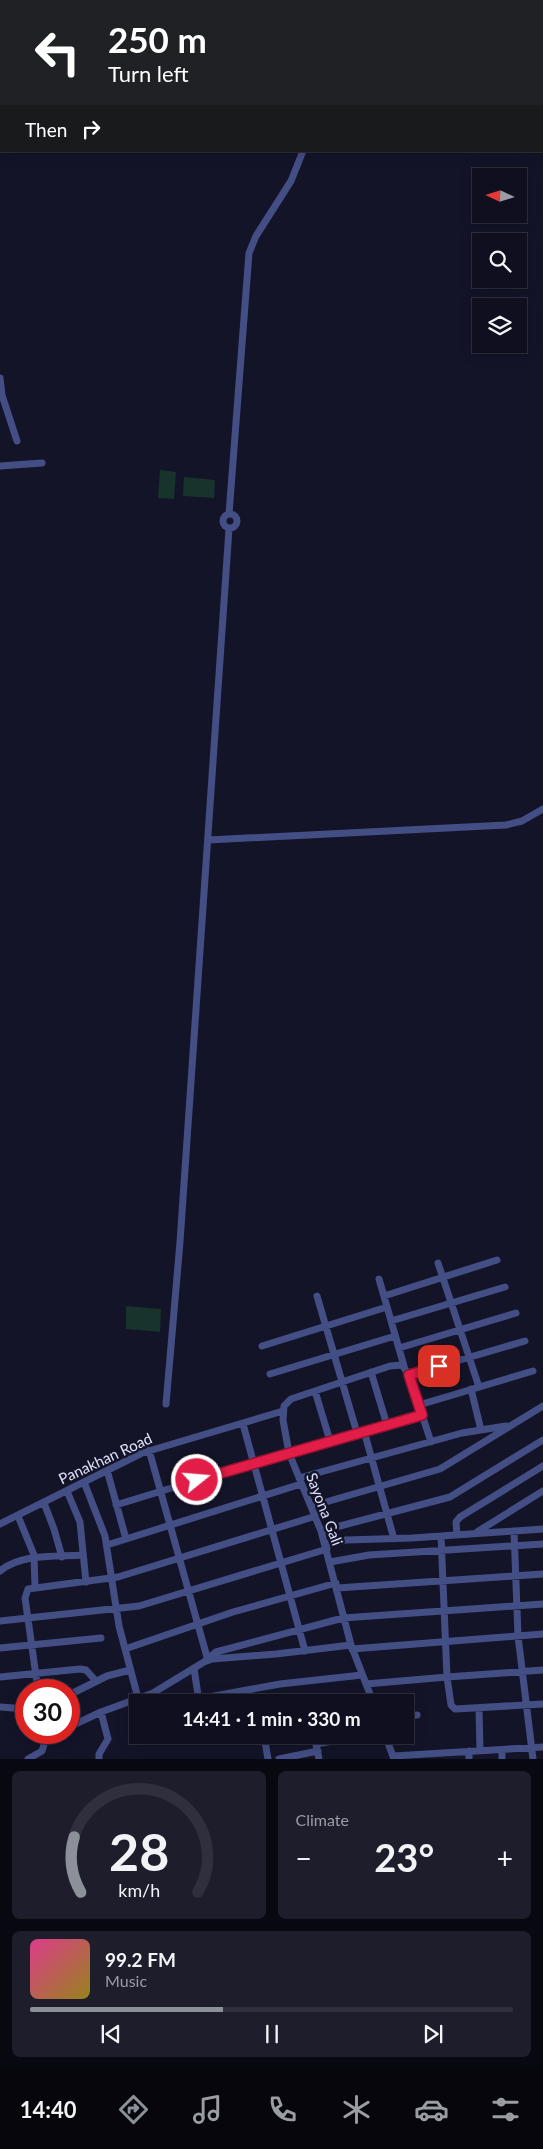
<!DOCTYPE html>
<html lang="en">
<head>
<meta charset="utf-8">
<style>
	body { margin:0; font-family:Lato,sans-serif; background:#1d1d2c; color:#f1f3f6; height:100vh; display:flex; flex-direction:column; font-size:19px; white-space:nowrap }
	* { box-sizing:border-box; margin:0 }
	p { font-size:16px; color:#9b9ca4 }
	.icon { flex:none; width:28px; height:28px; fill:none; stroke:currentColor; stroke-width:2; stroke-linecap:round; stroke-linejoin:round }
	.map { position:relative; height:1759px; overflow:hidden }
	.details { display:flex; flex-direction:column; gap:12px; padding:12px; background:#080811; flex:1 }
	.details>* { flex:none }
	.hud { position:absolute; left:0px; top:0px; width:544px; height:152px; box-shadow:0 2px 12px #0003,0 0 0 1px #2f2f3d; background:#202124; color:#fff; overflow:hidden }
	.needle { width:32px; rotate:274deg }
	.tools { position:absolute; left:472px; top:168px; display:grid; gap:10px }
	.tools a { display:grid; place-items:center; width:55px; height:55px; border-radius:0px; background:#0f0f1f; box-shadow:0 2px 12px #0003,0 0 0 1px #2f2f3d; font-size:25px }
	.speed { position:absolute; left:15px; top:1679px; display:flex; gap:10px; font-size:25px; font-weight:700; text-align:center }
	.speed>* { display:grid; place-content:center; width:65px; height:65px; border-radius:50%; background:#0f0f1f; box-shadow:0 2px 12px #0003,0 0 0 1px #2f2f3d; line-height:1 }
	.speed .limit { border:8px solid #d22; background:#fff; color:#111 }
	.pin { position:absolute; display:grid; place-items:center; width:42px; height:42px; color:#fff; margin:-21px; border-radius:10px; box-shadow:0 2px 8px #0006 }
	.me { position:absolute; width:55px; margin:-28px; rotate:73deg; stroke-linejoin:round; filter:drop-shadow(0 0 4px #0008) }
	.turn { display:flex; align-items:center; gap:18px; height:105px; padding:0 25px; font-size:22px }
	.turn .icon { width:65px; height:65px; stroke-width:2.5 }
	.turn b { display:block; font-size:35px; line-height:42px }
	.then { display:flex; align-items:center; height:48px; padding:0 25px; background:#0003; gap:10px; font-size:19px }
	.big { font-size:38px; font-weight:700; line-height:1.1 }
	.details .tile { flex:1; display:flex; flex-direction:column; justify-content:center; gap:8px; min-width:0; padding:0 18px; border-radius:8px; background:#1d1d2c }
	.details .dial { align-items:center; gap:0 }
	.dial svg { height:130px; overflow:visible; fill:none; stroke:#2f2f3d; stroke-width:7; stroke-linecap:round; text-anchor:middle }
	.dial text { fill:#f1f3f6; stroke:none }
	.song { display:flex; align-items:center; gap:15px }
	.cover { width:60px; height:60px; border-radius:8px; background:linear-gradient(135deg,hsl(330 70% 55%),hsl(50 70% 35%)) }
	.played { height:5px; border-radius:2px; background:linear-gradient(90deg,#8c9099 40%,#2f2f3d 40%) }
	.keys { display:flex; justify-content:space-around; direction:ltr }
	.heat { display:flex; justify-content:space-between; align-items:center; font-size:28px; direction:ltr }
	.details .tiles { flex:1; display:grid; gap:12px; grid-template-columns:1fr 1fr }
	.tile:last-child { grid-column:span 2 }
	.trip { position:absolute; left:129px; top:1694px; width:285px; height:50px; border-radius:0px; background:#0f0f1f; box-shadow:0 2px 12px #0003,0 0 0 1px #2f2f3d; font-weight:700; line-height:50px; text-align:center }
	.tabs { display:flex; height:80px; justify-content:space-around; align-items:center; background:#06060c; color:#9b9ca4 }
	.tabs .icon { width:35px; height:35px }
	.tabs .selected { color:#8c9099 }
	.tabs b { font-size:22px; color:#f1f3f6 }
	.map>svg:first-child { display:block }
	.green { fill:#17332c }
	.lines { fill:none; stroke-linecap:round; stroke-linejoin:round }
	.minor { stroke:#434e84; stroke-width:7 }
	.route-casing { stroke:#92132f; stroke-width:12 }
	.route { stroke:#e11d48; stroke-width:9 }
	.labels { text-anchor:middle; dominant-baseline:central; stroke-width:5; stroke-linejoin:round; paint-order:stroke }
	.street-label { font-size:15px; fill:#dfe2fc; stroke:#141429 }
</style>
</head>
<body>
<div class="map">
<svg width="543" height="1759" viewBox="0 0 543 1759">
	<rect width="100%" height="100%" fill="#141429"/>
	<path class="green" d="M160,470L176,472L174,499L158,498Z
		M184,477L215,480L214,498L183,496Z
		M126,1306L161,1309L160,1332L126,1329Z"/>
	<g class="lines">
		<path class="minor" d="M303,0L304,1
			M542,73H543
			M0,378L2,395L17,441
			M0,466L42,463
			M223 521a7 7 0 1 1 14 0a7 7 0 1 1-14 0Z
			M229,514L249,253L256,236L291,181L303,151
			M208,840L506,825L522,821L543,809
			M438,1263L479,1387
			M379,1279L404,1366
			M317,1296L357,1433
			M384,1296L497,1260
			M391,1321L505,1287
			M262,1346L387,1307
			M399,1348L516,1313
			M371,1372L387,1425
			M270,1374L395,1336
			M409,1375L525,1341
			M471,1389L481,1430
			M315,1391L330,1441
			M166,1404L180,1242L229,529
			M419,1405L533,1371
			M243,1424L305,1651
			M364,1431L394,1539
			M149,1450L207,1657
			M107,1470L126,1539
			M299,1478L462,1433L506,1426
			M84,1482L105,1536L119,1626L138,1698
			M67,1491L80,1522L86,1582
			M44,1503L54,1529L62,1557
			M116,1505L253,1463L422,1415
			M312,1506L440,1469L543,1406
			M18,1516L34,1555L35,1587
			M0,1524L142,1453L283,1411
			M321,1531L450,1497L543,1440
			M514,1531L518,1636L533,1759
			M477,1532L543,1491
			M457,1535L456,1522L460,1517L543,1466
			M325,1544L346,1540L412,1538L543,1529
			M107,1545L301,1484
			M330,1562L369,1555L543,1544
			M0,1571C22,1553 56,1557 83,1555
			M337,1588L543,1574
			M0,1621L139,1606L327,1549
			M0,1648L101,1638
			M125,1649L233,1612L336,1583
			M352,1649L543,1634
			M204,1662L216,1652L343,1618L543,1604
			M194,1668L199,1702
			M543,1670L447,1677L451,1705L455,1709L543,1704
			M0,1677L80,1669L86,1670L96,1681
			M366,1684L447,1677L441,1536
			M38,1690L25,1598L28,1589L118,1577L316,1516
			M69,1695L107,1676L130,1670
			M198,1699L280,1684L362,1675
			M373,1702L351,1645L321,1531L289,1453L283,1420L284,1406L291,1399L390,1366L402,1365L409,1375L431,1442
			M0,1707L26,1709
			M479,1708L480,1750
			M405,1716L417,1715
			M69,1727L101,1712L153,1693L204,1662L212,1659L276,1654L351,1645
			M42,1732L47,1735L56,1732
			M264,1735L268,1759
			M314,1735L319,1759
			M385,1735L394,1759
			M316,1744L367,1735
			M502,1750V1759
			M469,1751V1759
			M393,1756L543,1747
			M28,1759L42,1751L47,1735
			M99,1759V1754L108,1739L101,1712
			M279,1759L318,1751"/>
	</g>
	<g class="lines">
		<g class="route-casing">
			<path id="route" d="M197,1480L422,1415L409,1375L439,1366"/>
		</g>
		<use href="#route" class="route"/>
	</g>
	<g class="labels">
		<g class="street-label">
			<text transform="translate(105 1458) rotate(-25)">Panakhan Road</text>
			<text transform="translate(325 1509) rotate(69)">Sayona Gali</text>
		</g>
	</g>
</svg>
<div class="tools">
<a><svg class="needle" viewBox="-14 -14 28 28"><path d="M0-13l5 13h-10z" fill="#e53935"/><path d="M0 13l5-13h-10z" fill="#9b9ca4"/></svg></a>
<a><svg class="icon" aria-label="search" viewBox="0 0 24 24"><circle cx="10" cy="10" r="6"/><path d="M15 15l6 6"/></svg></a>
<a><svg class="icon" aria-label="layers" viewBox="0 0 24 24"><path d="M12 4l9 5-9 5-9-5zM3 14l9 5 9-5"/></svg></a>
</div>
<div class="speed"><div class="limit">30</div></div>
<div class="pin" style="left:439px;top:1366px;background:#d93025"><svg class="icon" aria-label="arrive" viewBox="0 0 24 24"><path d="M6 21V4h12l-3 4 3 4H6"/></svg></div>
<svg class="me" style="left:197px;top:1480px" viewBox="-20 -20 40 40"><circle r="17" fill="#e11d48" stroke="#fff" stroke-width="3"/><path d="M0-11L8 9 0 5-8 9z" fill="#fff"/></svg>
<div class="trip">14:41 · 1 min · 330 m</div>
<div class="hud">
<div class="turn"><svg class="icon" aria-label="left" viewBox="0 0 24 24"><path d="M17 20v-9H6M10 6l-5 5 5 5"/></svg><div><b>250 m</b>Turn left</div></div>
<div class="then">Then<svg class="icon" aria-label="right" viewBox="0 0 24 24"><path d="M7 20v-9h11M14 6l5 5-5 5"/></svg></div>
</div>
</div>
<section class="details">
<div class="tiles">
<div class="tile dial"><svg viewBox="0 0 100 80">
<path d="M14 69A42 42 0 1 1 86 69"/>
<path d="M14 69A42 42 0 0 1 10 35" stroke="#8c9099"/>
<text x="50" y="56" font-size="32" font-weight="700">28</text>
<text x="50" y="72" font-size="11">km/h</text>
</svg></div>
<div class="tile"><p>Climate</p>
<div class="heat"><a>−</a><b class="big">23°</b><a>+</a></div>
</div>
<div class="tile">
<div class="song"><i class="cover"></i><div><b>99.2 FM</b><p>Music</p></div></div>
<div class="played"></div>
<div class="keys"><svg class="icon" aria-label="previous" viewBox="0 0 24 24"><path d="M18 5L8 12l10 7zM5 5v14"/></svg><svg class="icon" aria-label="pause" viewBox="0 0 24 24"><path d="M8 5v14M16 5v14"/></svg><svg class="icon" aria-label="next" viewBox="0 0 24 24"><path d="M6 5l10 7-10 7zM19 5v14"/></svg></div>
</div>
</div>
</section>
<nav class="tabs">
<b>14:40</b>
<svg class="icon selected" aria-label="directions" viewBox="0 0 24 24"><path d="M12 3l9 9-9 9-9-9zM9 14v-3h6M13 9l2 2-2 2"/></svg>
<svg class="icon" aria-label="music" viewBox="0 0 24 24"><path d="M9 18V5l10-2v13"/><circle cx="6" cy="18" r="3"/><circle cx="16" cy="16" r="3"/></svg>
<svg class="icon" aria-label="phone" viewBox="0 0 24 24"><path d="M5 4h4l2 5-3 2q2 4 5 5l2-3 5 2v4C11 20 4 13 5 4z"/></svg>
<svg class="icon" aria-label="climate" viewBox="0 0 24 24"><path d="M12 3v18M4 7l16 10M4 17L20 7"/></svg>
<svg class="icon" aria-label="car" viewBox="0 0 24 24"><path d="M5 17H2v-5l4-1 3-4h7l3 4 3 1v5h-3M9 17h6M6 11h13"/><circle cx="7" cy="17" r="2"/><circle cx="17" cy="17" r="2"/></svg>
<svg class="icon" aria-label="filters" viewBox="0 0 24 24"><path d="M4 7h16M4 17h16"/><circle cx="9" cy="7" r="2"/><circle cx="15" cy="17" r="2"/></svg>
</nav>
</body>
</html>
